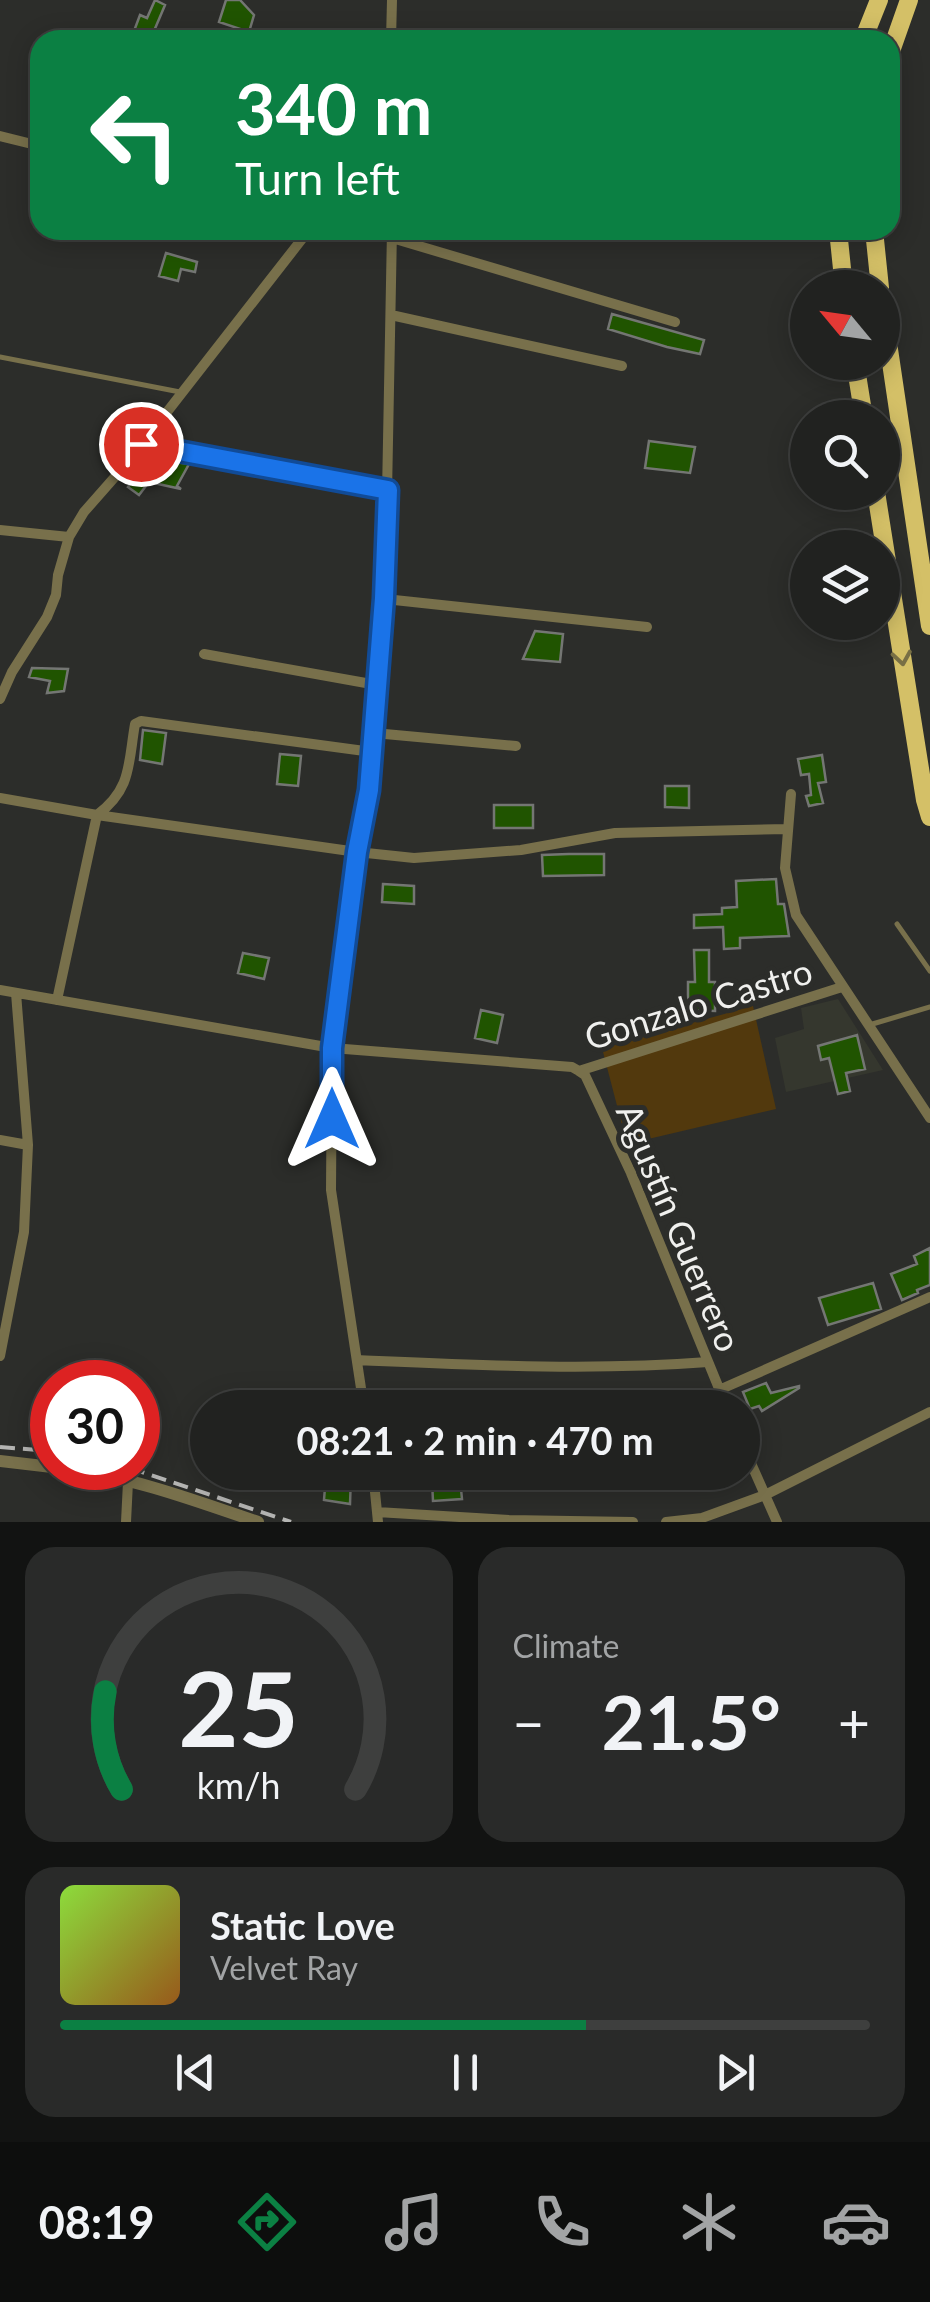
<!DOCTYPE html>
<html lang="en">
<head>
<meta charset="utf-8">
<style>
	body { margin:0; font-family:Lato,sans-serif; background:#292a29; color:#f1f3f6; height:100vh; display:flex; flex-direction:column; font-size:38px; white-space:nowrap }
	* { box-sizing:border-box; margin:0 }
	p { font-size:32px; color:#a2a4a5 }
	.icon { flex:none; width:55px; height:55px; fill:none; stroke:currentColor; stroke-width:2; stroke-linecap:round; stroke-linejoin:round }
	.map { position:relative; height:1522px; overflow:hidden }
	.drawer { display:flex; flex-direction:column; gap:25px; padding:25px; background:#121312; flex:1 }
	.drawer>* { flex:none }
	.guide { position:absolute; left:30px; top:30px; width:870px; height:210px; border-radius:30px; box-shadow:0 5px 25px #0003,0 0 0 2px #3e3f3e; background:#0b8043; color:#fff; overflow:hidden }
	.needle { width:65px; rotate:299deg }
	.controls { position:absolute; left:790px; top:270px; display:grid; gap:20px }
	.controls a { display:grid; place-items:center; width:110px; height:110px; border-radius:50%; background:#212220; box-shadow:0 5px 25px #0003,0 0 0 2px #3e3f3e; font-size:50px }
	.speed { position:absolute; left:30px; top:1360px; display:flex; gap:20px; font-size:50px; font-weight:700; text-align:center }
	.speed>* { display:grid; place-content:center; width:130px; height:130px; border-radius:50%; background:#212220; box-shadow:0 5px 25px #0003,0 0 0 2px #3e3f3e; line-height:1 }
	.speed .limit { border:15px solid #d22; background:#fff; color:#111 }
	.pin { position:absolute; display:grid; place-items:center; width:85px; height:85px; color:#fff; margin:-42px; border:5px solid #fff; border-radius:50%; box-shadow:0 2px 10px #0007 }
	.me { position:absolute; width:110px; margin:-55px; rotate:0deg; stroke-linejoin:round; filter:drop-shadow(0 0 8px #0008) }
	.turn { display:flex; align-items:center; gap:35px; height:210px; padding:0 40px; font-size:45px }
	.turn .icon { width:130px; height:130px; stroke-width:2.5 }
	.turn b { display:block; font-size:70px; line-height:85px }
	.big { font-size:75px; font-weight:700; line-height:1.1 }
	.drawer .tile { flex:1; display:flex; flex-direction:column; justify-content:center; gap:15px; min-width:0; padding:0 35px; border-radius:30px; background:#292a29 }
	.drawer .dial { align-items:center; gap:0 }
	.dial svg { height:260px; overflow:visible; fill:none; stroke:#3e3f3e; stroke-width:7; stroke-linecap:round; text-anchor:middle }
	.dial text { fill:#f1f3f6; stroke:none }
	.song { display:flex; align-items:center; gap:30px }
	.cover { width:120px; height:120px; border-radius:15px; background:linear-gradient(135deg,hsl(90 70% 55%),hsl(30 70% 35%)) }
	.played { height:10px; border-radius:5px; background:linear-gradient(90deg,#0b8043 65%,#3e3f3e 65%) }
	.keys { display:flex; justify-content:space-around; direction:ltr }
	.heat { display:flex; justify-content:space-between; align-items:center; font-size:55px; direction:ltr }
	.drawer .tiles { flex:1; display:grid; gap:25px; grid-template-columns:1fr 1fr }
	.tile:last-child { grid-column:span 2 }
	.trip { position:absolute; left:190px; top:1390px; width:570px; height:100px; border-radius:50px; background:#212220; box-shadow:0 5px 25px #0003,0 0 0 2px #3e3f3e; font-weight:700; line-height:100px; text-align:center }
	.tabs { display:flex; height:160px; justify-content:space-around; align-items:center; background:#0d0e0d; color:#a2a4a5 }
	.tabs .icon { width:70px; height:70px }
	.tabs .on { color:#0b8043 }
	.tabs b { font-size:45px; color:#f1f3f6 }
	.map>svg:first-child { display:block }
	.built { fill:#35372e }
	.green { fill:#52390d }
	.building { fill:#205400; stroke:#747673; stroke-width:2.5 }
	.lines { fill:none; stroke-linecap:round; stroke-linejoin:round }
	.service { stroke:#78704b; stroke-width:5 }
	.minor { stroke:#78704b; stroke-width:10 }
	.tertiary { stroke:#78704b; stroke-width:12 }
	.trunk { stroke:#d4c067; stroke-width:18 }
	.rail { stroke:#b5b5b3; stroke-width:4; stroke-dasharray:15 8; stroke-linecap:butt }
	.oneway { stroke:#786f45 }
	.route-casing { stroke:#114b97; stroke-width:25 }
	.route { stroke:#1a73e8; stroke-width:18 }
	.labels { text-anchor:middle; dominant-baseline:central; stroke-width:10; stroke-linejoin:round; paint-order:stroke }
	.street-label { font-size:35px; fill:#f0f0ee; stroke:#2c2d2a }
</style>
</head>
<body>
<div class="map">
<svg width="930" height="1522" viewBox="0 0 930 1522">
	<rect width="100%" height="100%" fill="#2c2d2a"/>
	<path class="built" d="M838,999L883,1070L786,1092L775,1038L804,1029L801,1008Z"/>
	<path class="green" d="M753,1006L776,1109L627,1144L602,1048Z"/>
	<path class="building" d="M155,0L165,5L151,38L134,31L140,15L147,18Z
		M226,0H240L254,15L249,32L219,22Z
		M166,253L197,262L195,272L181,269L178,281L159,276Z
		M612,314L704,340L700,354L667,347L608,329Z
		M649,441L695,447L690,473L645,468Z
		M147,462L166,477L174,462L189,464L177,486L181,489L149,482L139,495L128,487Z
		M535,631L563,634L560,662L523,659Z
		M32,668L68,669L64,691L47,693L50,681L29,677Z
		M143,730L166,733L162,764L140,760Z
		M280,754L301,756L298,786L277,784Z
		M822,755L826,782L818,783L823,803L809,806L806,796L811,795L809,774L801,775L798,759Z
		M665,786H689V808L665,807Z
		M494,805H533V828H494Z
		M569,854H604V875L543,876L542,855Z
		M776,879L778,904H784L789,936L740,938V948L724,949L723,927L694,928V915L722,914V908L737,907L736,881Z
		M383,884L414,886V904L382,902Z
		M694,950H709V982H715V1011L688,1010V982H695Z
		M243,953L269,958L264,979L238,973Z
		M481,1010L503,1015L497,1043L475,1038Z
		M857,1035L865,1069L846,1073L850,1091L838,1094L829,1058L821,1060L818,1046Z
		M930,1248V1285L917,1290L918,1293L902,1300L891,1274L917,1264L914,1256Z
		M873,1283L881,1309L828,1325L819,1298Z
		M766,1383L771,1393L799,1386V1388L762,1411L759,1406L750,1409L743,1392Z
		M326,1475L351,1476L350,1504L324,1500Z
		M460,1479L462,1499L433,1501L432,1481Z"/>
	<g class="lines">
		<path class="service" d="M0,357L180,392
			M897,924L930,971
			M869,1025L930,1007"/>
		<path class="minor" d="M391,40L392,0
			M0,136L40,146
			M359,230L392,238L675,322
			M391,315L622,366
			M141,444L388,490
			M0,530L69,537
			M385,599L647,627
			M204,654L377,685
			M0,699L12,672L47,617L56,595L58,575L69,537L84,512L128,462L309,230
			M374,733L516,746
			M791,794L785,868L796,915L930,1118
			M0,798L97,815L357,852L414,858L521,850L615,833L787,829
			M0,990L332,1048L572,1067L579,1071L842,987
			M57,1000L97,815C132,789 128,764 135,724L141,721L372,752
			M579,1071L585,1075L631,1173L727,1408
			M0,1140L28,1145
			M0,1356L24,1232L28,1145L16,993
			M357,1360C474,1365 591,1371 708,1362
			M719,1390L930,1297
			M364,1408L331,1190L332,1048L357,852L369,790L385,599L392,230
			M742,1443L777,1522
			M373,1472L378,1522
			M377,1512L509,1520L633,1522
			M126,1522L128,1482
			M666,1522L702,1518L765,1495L930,1412"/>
		<path class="tertiary" d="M0,1461L52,1467
			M59,1468C126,1475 194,1500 258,1522"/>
		<path class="trunk" d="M863,40L879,0
			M890,54L909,0
			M838,230L844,288
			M874,230L880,288
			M882,302L930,626
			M855,362L864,418
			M876,492L925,800L930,817"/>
		<path class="rail" d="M0,1447L52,1451
			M130,1468L291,1522"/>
	</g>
	<defs><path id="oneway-chevron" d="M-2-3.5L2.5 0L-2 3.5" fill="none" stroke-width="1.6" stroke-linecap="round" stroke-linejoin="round" transform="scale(2.5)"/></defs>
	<use class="oneway" href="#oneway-chevron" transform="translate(902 658) rotate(81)"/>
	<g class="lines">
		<g class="route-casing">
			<path id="route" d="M141,444L388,490L384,598L369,790L357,852L332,1048V1119"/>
		</g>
		<use href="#route" class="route"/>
	</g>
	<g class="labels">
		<g class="street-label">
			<text transform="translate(698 1003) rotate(-17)">Gonzalo Castro</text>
			<text transform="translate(680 1227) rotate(67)">Agustín Guerrero</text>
		</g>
	</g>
</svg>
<div class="controls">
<a><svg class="needle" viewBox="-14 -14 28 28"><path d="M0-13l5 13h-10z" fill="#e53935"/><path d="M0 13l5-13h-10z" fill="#a2a4a5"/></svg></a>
<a><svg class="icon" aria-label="search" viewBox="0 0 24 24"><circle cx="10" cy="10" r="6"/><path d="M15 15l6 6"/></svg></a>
<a><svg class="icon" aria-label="layers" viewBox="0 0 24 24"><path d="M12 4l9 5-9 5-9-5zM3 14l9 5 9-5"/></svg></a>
</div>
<div class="speed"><div class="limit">30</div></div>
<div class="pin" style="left:141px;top:444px;background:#d93025"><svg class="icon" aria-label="arrive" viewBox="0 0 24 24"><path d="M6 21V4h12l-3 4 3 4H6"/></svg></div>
<svg class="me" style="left:332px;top:1119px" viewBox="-20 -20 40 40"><path d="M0-17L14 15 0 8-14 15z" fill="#1a73e8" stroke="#fff" stroke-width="4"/></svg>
<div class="trip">08:21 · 2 min · 470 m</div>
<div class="guide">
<div class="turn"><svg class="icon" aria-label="left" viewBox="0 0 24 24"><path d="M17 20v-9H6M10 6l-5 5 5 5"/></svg><div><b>340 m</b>Turn left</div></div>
</div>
</div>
<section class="drawer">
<div class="tiles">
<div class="tile dial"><svg viewBox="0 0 100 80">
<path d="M14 69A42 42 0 1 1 86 69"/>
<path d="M14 69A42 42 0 0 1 9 39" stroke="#0b8043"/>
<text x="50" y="56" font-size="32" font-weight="700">25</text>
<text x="50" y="72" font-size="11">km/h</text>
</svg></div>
<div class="tile"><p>Climate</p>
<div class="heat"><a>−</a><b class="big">21.5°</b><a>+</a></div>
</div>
<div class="tile">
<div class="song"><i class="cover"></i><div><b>Static Love</b><p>Velvet Ray</p></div></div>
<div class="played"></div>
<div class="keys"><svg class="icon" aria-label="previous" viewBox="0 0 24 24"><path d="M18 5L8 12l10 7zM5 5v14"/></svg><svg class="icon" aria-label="pause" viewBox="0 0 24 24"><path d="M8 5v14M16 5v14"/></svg><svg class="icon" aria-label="next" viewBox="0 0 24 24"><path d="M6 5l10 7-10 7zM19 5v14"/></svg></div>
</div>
</div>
</section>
<nav class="tabs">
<b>08:19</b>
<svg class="icon on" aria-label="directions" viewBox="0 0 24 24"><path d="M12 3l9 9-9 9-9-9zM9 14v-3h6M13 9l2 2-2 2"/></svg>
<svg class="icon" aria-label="music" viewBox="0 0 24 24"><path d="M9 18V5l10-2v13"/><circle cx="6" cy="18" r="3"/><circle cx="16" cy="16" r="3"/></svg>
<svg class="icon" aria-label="phone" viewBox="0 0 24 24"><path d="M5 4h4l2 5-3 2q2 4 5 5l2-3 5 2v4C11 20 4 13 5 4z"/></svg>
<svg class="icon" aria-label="climate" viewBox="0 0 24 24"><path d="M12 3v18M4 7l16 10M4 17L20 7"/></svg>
<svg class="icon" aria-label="car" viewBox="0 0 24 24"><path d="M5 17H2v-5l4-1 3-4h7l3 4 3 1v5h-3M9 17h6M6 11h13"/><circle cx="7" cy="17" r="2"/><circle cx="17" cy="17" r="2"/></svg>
</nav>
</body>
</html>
